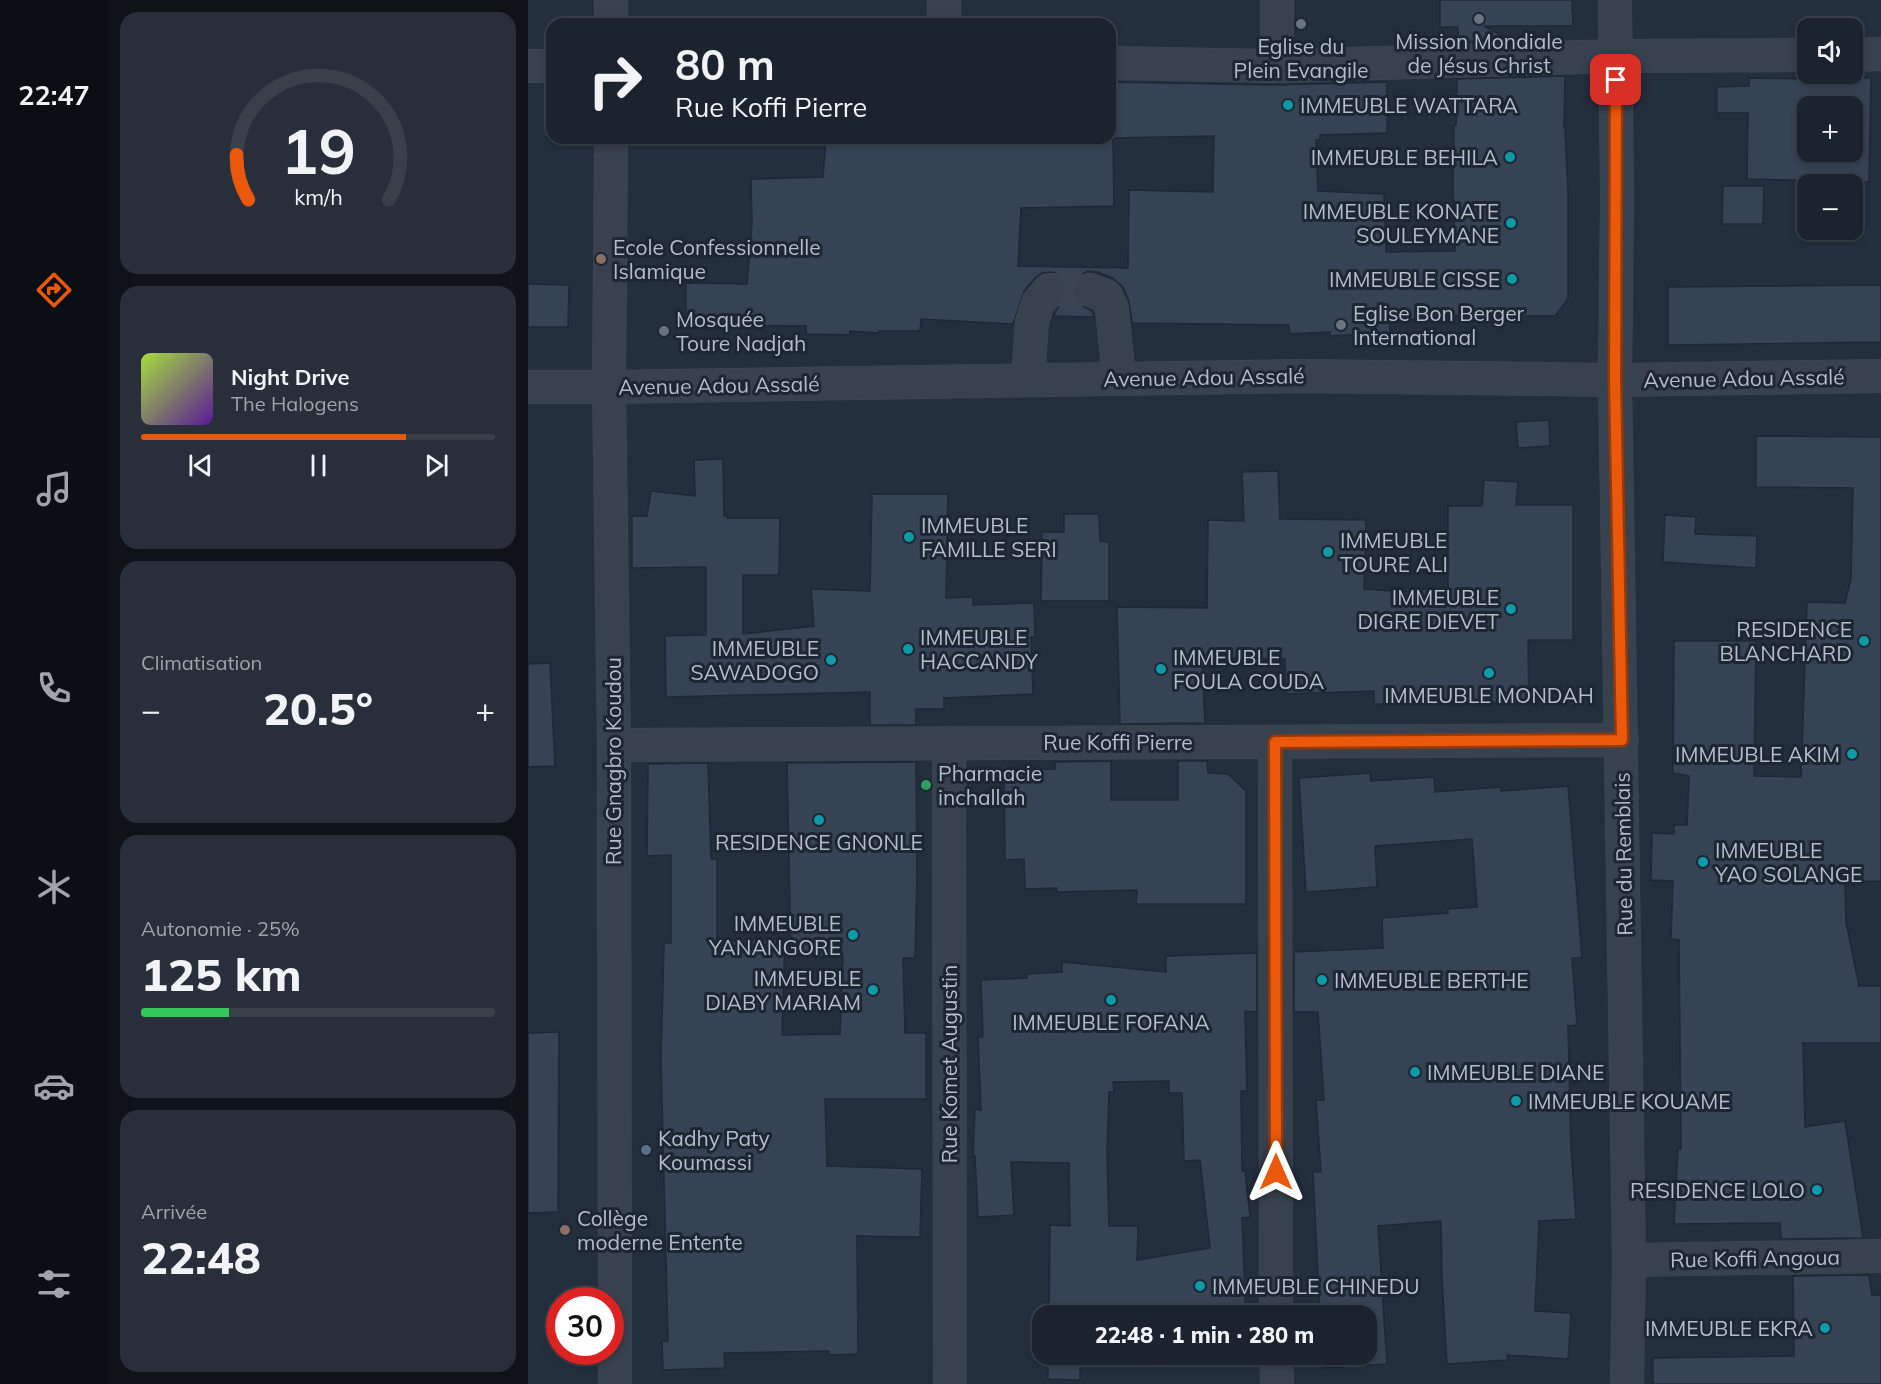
<!DOCTYPE html>
<html lang="fr">
<head>
<meta charset="utf-8">
<style>
	body { margin:0; font-family:Mulish,sans-serif; background:#282f3a; color:#f1f3f6; height:100vh; display:flex; flex-direction:column; font-size:22px; white-space:nowrap }
	* { box-sizing:border-box; margin:0 }
	p { font-size:20px; color:#a0a4aa }
	.icon { flex:none; width:33px; height:33px; fill:none; stroke:currentColor; stroke-width:2; stroke-linecap:round; stroke-linejoin:round }
	.map { position:relative; flex:1; overflow:hidden }
	.side { display:flex; flex-direction:column; gap:12px; padding:12px; background:#0f1319; width:420px }
	.side>* { flex:none }
	.banner { position:absolute; left:18px; top:18px; width:570px; height:126px; border-radius:18px; box-shadow:0 3px 9px #0003,0 0 0 2px #39404a; background:#1b232e; color:#f1f3f6; overflow:hidden }
	.fabs { position:absolute; left:1269px; top:18px; display:grid; gap:12px }
	.fabs a { display:grid; place-items:center; width:66px; height:66px; border-radius:12px; background:#1b232e; box-shadow:0 3px 9px #0003,0 0 0 2px #39404a; font-size:30px }
	.speed { position:absolute; left:18px; top:1287px; display:flex; gap:12px; font-size:30px; font-weight:700; text-align:center }
	.speed>* { display:grid; place-content:center; width:78px; height:78px; border-radius:50%; background:#1b232e; box-shadow:0 3px 9px #0003,0 0 0 2px #39404a; line-height:1 }
	.speed .limit { border:9px solid #d22; background:#fff; color:#111 }
	.pin { position:absolute; display:grid; place-items:center; width:51px; height:51px; color:#fff; margin:-26px; border-radius:12px; box-shadow:0 3px 9px #0006 }
	.me { position:absolute; width:66px; margin:-33px; rotate:0deg; stroke-linejoin:round; filter:drop-shadow(0 0 4px #0008) }
	.turn { display:flex; align-items:center; gap:21px; height:126px; padding:0 30px; font-size:27px }
	.turn .icon { width:78px; height:78px; stroke-width:2.5 }
	.turn b { display:block; font-size:42px; line-height:51px }
	.big { font-size:45px; font-weight:800; line-height:1.1 }
	.side .card { flex:1; display:flex; flex-direction:column; justify-content:center; gap:9px; min-width:0; padding:0 21px; border-radius:18px; background:#282f3a }
	.side .dial { align-items:center; gap:0 }
	.dial svg { height:156px; overflow:visible; fill:none; stroke:#39404a; stroke-width:7; stroke-linecap:round; text-anchor:middle }
	.dial text { fill:#f1f3f6; stroke:none }
	.song { display:flex; align-items:center; gap:18px }
	.cover { width:72px; height:72px; border-radius:9px; background:linear-gradient(135deg,hsl(80 70% 55%),hsl(270 70% 35%)) }
	.played { height:6px; border-radius:3px; background:linear-gradient(90deg,#ea580c 75%,#39404a 75%) }
	.keys { display:flex; justify-content:space-around; direction:ltr }
	.heat { display:flex; justify-content:space-between; align-items:center; font-size:33px; direction:ltr }
	.charge { height:9px; border-radius:4px; background:linear-gradient(90deg,#34c759 25%,#39404a 0) }
	.trip { position:absolute; left:504px; top:1305px; width:345px; height:60px; border-radius:18px; background:#1b232e; box-shadow:0 3px 9px #0003,0 0 0 2px #39404a; font-weight:800; line-height:60px; text-align:center }
	main { display:flex; flex:1; min-height:0 }
	.tab-bar { display:flex; flex-direction:column; width:108px; justify-content:space-around; align-items:center; background:#0b0e12; color:#a0a4aa }
	.tab-bar .icon { width:42px; height:42px }
	.tab-bar .active { color:#ea580c }
	.tab-bar b { font-size:27px; color:#f1f3f6 }
	.map>svg:first-child { display:block }
	.building { fill:#364354; stroke:#1f2835; stroke-width:1.5; fill-rule:evenodd }
	.lines { fill:none; stroke-linecap:round; stroke-linejoin:round }
	.minor-tunnel { stroke:#3a4453; stroke-width:33; stroke-dasharray:33 16; stroke-linecap:butt }
	.minor-casing { stroke:#414a57; stroke-width:34 }
	.minor { stroke:#38414e; stroke-width:33 }
	.route-casing { stroke:#983908; stroke-width:15 }
	.route { stroke:#ea580c; stroke-width:10 }
	.worship-dot { fill:#6b7280; stroke:#1d2633; stroke-width:2 }
	.culture-dot { fill:#0f9aa8; stroke:#1d2633; stroke-width:2 }
	.education-dot { fill:#8d6e63; stroke:#1d2633; stroke-width:2 }
	.leisure-dot { fill:#2e9e5b; stroke:#1d2633; stroke-width:2 }
	.service-dot { fill:#5c6f8a; stroke:#1d2633; stroke-width:2 }
	.labels { text-anchor:middle; dominant-baseline:central; stroke-width:6; stroke-linejoin:round; paint-order:stroke }
	.poi-label { font-size:21px; fill:#b4bcc9; stroke:#1d2633; text-anchor:start }
	.street-label { font-size:21px; fill:#b4bcc9; stroke:#1d2633 }
</style>
</head>
<body>
<main>
<nav class="tab-bar">
<b>22:47</b>
<svg class="icon active" aria-label="directions" viewBox="0 0 24 24"><path d="M12 3l9 9-9 9-9-9zM9 14v-3h6M13 9l2 2-2 2"/></svg>
<svg class="icon" aria-label="music" viewBox="0 0 24 24"><path d="M9 18V5l10-2v13"/><circle cx="6" cy="18" r="3"/><circle cx="16" cy="16" r="3"/></svg>
<svg class="icon" aria-label="phone" viewBox="0 0 24 24"><path d="M5 4h4l2 5-3 2q2 4 5 5l2-3 5 2v4C11 20 4 13 5 4z"/></svg>
<svg class="icon" aria-label="climate" viewBox="0 0 24 24"><path d="M12 3v18M4 7l16 10M4 17L20 7"/></svg>
<svg class="icon" aria-label="car" viewBox="0 0 24 24"><path d="M5 17H2v-5l4-1 3-4h7l3 4 3 1v5h-3M9 17h6M6 11h13"/><circle cx="7" cy="17" r="2"/><circle cx="17" cy="17" r="2"/></svg>
<svg class="icon" aria-label="filters" viewBox="0 0 24 24"><path d="M4 7h16M4 17h16"/><circle cx="9" cy="7" r="2"/><circle cx="15" cy="17" r="2"/></svg>
</nav>
<section class="side">
<div class="card dial"><svg viewBox="0 0 100 80">
<path d="M14 69A42 42 0 1 1 86 69"/>
<path d="M14 69A42 42 0 0 1 8 46" stroke="#ea580c"/>
<text x="50" y="56" font-size="32" font-weight="700">19</text>
<text x="50" y="72" font-size="11">km/h</text>
</svg></div>
<div class="card">
<div class="song"><i class="cover"></i><div><b>Night Drive</b><p>The Halogens</p></div></div>
<div class="played"></div>
<div class="keys"><svg class="icon" aria-label="previous" viewBox="0 0 24 24"><path d="M18 5L8 12l10 7zM5 5v14"/></svg><svg class="icon" aria-label="pause" viewBox="0 0 24 24"><path d="M8 5v14M16 5v14"/></svg><svg class="icon" aria-label="next" viewBox="0 0 24 24"><path d="M6 5l10 7-10 7zM19 5v14"/></svg></div>
</div>
<div class="card"><p>Climatisation</p>
<div class="heat"><a>−</a><b class="big">20.5°</b><a>+</a></div>
</div>
<div class="card"><p>Autonomie · 25%</p><b class="big">125 km</b><div class="charge"></div></div>
<div class="card"><p>Arrivée</p><b class="big">22:48</b></div>
</section>
<div class="map">
<svg width="1353" height="1384" viewBox="0 0 1353 1384">
	<rect width="100%" height="100%" fill="#242f3e"/>
	<path class="building" d="M912,0H1044L1045,26H956L982,40L930,42V27H912Z
		M1037,76L1036,127H1037L1040,194V299L1027,316H925V319H861L862,333L802,336V332L762,334L761,325L604,323L601,301L595,287L585,278L569,272L560,271L550,276L544,284L543,292L548,302L564,311L566,317L525,316L539,293L538,283L534,276L524,272L514,273L507,278L496,291L485,324L393,319L392,331H351L350,333L322,331V335L278,334V326L158,325V283L219,284L224,223L223,179L295,177L298,140L337,143V138H585L586,206L493,208L490,266L600,268L601,190L685,192L686,136L582,138V82L750,85L859,82V133L792,135V140H788L790,191L856,194L858,252L927,251L925,186L926,125H928L929,79Z
		M1292,77L1343,78L1341,182L1219,179L1220,113H1189V87L1221,86V78L1292,79ZM1280,106H1324V152H1280Z
		M1195,186H1236L1235,224H1194Z
		M0,284L41,285L40,327H0Z
		M1353,285V342L1140,345V287Z
		M1021,420L1022,446L990,448L988,422Z
		M1228,436L1353,437V881L1317,882L1318,922L1331,986H1353V1043H1275L1277,1127L1317,1121L1335,1238L1253,1239L1252,1223L1146,1224L1150,1149H1153L1151,940L1143,939L1145,881L1123,880L1124,833L1146,834V825H1159L1161,776L1145,773L1146,641H1228L1226,776L1273,777L1279,602L1317,603L1323,579L1325,488L1228,487Z
		M195,459L196,516H199V518H252L251,575H215V634L286,626L283,589L342,591L344,494H420L418,598L445,597V605L506,603L507,637H503L505,694L416,698V709H388V725H342V692L138,697L137,636L178,635V567L104,568V516H119L123,491L167,496L166,460Z
		M750,471L752,519L838,520L836,589L894,593V589H920V506H954L956,480L990,482L988,505H1045V640H1000L1001,703L846,704V691L758,694L757,659L674,658L677,723L592,724L589,607L679,608L680,520L716,521L714,472Z
		M536,514H571L572,541L581,542V601H513L514,532H536Z
		M1137,515L1168,517L1167,534L1229,536L1228,568L1135,562Z
		M22,663L27,766L0,767V664Z
		M583,761V800H650V761H679L680,773L700,774L718,791V904H608L609,890L529,892V888L497,889L496,859L477,860L476,770L527,769V762Z
		M388,762L389,877L387,958H375L377,1033H398V1099H297L299,1166L394,1169L392,1237L329,1236L330,1354L301,1355V1351L196,1353L197,1368L135,1370L134,1341H140L133,1060L136,943H143V855L119,856L120,764L180,763L183,859H189V941L257,939L254,1035L312,1034L315,957L263,956L259,763Z
		M842,773L843,781L906,777L907,792L973,787V791L1040,786L1054,958H1044L1049,1025L1040,1026L1043,1147L1048,1219L1011,1221L1007,1311L1043,1313L1040,1359L979,1355L980,1360L919,1364L914,1279L913,1221L850,1226L859,1364L796,1368L795,1354H838V1316H792L785,1172H793L788,1100H796L790,1012H766V952L855,948L854,918L920,913V909L949,907L944,839L847,846L849,887L778,892L771,778Z
		M729,953V1012L717,1011L719,1091H713L714,1171L717,1170L722,1217L714,1218L718,1316H521L522,1225L542,1226L541,1163L483,1162L486,1215L450,1217L447,1156H445L447,1109L453,1110L450,1037H455L453,980L499,978V974L534,972V962L638,972V956ZM641,1081V1093H654L656,1161L672,1160L682,1248L609,1260L610,1226H581L579,1153L581,1092H586L585,1082Z
		M31,1032L30,1212L0,1213V1033Z
		M1341,1275L1344,1295H1353V1384H1125V1358L1266,1356L1265,1276Z
		M520,1354H710L631,1367V1362L552,1361V1380L520,1379Z"/>
	<g class="lines">
		<path class="minor-tunnel" d="M521,290H562"/>
		<g class="minor-casing">
			<path id="minor" d="M83,0V24
				M749,0V66
				M1087,0L1089,199L1087,380L1101,1260L1099,1384
				M416,24V0
				M1324,55L1353,54
				M582,63L749,66L1088,56L1280,55
				M0,66H24
				M83,138L81,387L86,745L87,1384
				M562,290L578,296L584,309L591,378
				M500,380L504,322L510,303L521,290
				M0,387H81L771,376L1087,380L1353,376
				M747,742L748,1316
				M421,743L422,1384
				M86,745L1094,740
				M1101,1260L1353,1256
				M748,1354L749,1384"/>
		</g>
		<use href="#minor" class="minor"/>
	</g>
	<g class="lines">
		<g class="route-casing">
			<path id="route" d="M748,1172L747,742L1094,740L1087,380L1088,80"/>
		</g>
		<use href="#route" class="route"/>
	</g>
	<g class="worship-dot">
		<circle cx="951" cy="19" r="6"/>
		<circle cx="773" cy="24" r="6"/>
		<circle cx="813" cy="325" r="6"/>
		<circle cx="136" cy="331" r="6"/>
	</g>
	<g class="culture-dot">
		<circle cx="760" cy="105" r="6"/>
		<circle cx="982" cy="157" r="6"/>
		<circle cx="983" cy="223" r="6"/>
		<circle cx="984" cy="279" r="6"/>
		<circle cx="381" cy="537" r="6"/>
		<circle cx="800" cy="552" r="6"/>
		<circle cx="983" cy="609" r="6"/>
		<circle cx="1336" cy="641" r="6"/>
		<circle cx="380" cy="649" r="6"/>
		<circle cx="303" cy="660" r="6"/>
		<circle cx="633" cy="669" r="6"/>
		<circle cx="961" cy="673" r="6"/>
		<circle cx="1324" cy="754" r="6"/>
		<circle cx="291" cy="820" r="6"/>
		<circle cx="1175" cy="862" r="6"/>
		<circle cx="325" cy="935" r="6"/>
		<circle cx="794" cy="980" r="6"/>
		<circle cx="345" cy="990" r="6"/>
		<circle cx="583" cy="1000" r="6"/>
		<circle cx="887" cy="1072" r="6"/>
		<circle cx="988" cy="1101" r="6"/>
		<circle cx="1289" cy="1190" r="6"/>
		<circle cx="672" cy="1286" r="6"/>
		<circle cx="1297" cy="1328" r="6"/>
	</g>
	<g class="education-dot">
		<circle cx="73" cy="259" r="6"/>
		<circle cx="37" cy="1230" r="6"/>
	</g>
	<circle class="leisure-dot" cx="398" cy="785" r="6"/>
	<circle class="service-dot" cx="118" cy="1150" r="6"/>
	<g class="labels">
		<g class="poi-label">
			<text x="951" y="41" text-anchor="middle">Mission Mondiale<tspan x="951" dy="24">de Jésus Christ</tspan></text>
			<text x="773" y="46" text-anchor="middle">Eglise du<tspan x="773" dy="24">Plein Evangile</tspan></text>
			<text x="772" y="105">IMMEUBLE WATTARA</text>
			<text x="970" y="157" text-anchor="end">IMMEUBLE BEHILA</text>
			<text x="971" y="211" text-anchor="end">IMMEUBLE KONATE<tspan x="971" dy="24">SOULEYMANE</tspan></text>
			<text x="85" y="247">Ecole Confessionnelle<tspan x="85" dy="24">Islamique</tspan></text>
			<text x="972" y="279" text-anchor="end">IMMEUBLE CISSE</text>
			<text x="825" y="313">Eglise Bon Berger<tspan x="825" dy="24">International</tspan></text>
			<text x="148" y="319">Mosquée<tspan x="148" dy="24">Toure Nadjah</tspan></text>
			<text x="393" y="525">IMMEUBLE<tspan x="393" dy="24">FAMILLE SERI</tspan></text>
			<text x="812" y="540">IMMEUBLE<tspan x="812" dy="24">TOURE ALI</tspan></text>
			<text x="971" y="597" text-anchor="end">IMMEUBLE<tspan x="971" dy="24">DIGRE DIEVET</tspan></text>
			<text x="1324" y="629" text-anchor="end">RESIDENCE<tspan x="1324" dy="24">BLANCHARD</tspan></text>
			<text x="392" y="637">IMMEUBLE<tspan x="392" dy="24">HACCANDY</tspan></text>
			<text x="291" y="648" text-anchor="end">IMMEUBLE<tspan x="291" dy="24">SAWADOGO</tspan></text>
			<text x="645" y="657">IMMEUBLE<tspan x="645" dy="24">FOULA COUDA</tspan></text>
			<text x="961" y="695" text-anchor="middle">IMMEUBLE MONDAH</text>
			<text x="1312" y="754" text-anchor="end">IMMEUBLE AKIM</text>
			<text x="410" y="773">Pharmacie<tspan x="410" dy="24">inchallah</tspan></text>
			<text x="291" y="842" text-anchor="middle">RESIDENCE GNONLE</text>
			<text x="1187" y="850">IMMEUBLE<tspan x="1187" dy="24">YAO SOLANGE</tspan></text>
			<text x="313" y="923" text-anchor="end">IMMEUBLE<tspan x="313" dy="24">YANANGORE</tspan></text>
			<text x="333" y="978" text-anchor="end">IMMEUBLE<tspan x="333" dy="24">DIABY MARIAM</tspan></text>
			<text x="806" y="980">IMMEUBLE BERTHE</text>
			<text x="583" y="1022" text-anchor="middle">IMMEUBLE FOFANA</text>
			<text x="899" y="1072">IMMEUBLE DIANE</text>
			<text x="1000" y="1101">IMMEUBLE KOUAME</text>
			<text x="130" y="1138">Kadhy Paty<tspan x="130" dy="24">Koumassi</tspan></text>
			<text x="1277" y="1190" text-anchor="end">RESIDENCE LOLO</text>
			<text x="49" y="1218">Collège<tspan x="49" dy="24">moderne Entente</tspan></text>
			<text x="684" y="1286">IMMEUBLE CHINEDU</text>
			<text x="1285" y="1328" text-anchor="end">IMMEUBLE EKRA</text>
		</g>
		<g class="street-label">
			<text transform="translate(676 377) rotate(-1)">Avenue Adou Assalé</text>
			<text transform="translate(1216 378) rotate(-1)">Avenue Adou Assalé</text>
			<text transform="translate(191 385) rotate(-1)">Avenue Adou Assalé</text>
			<text x="590" y="742">Rue Koffi Pierre</text>
			<text transform="translate(85 761) rotate(-90)">Rue Gnagbro Koudou</text>
			<text transform="translate(1095 854) rotate(-91)">Rue du Remblais</text>
			<text transform="translate(421 1064) rotate(-90)">Rue Komet Augustin</text>
			<text transform="translate(1227 1258) rotate(-1)">Rue Koffi Angoua</text>
		</g>
	</g>
</svg>
<div class="fabs">
<a><svg class="icon" aria-label="sound" viewBox="0 0 24 24"><path d="M4 9h4l5-4v14l-5-4H4zM17 9q2 3 0 6"/></svg></a>
<a>+</a>
<a>−</a>
</div>
<div class="speed"><div class="limit">30</div></div>
<div class="pin" style="left:1088px;top:80px;background:#d93025"><svg class="icon" aria-label="arrive" viewBox="0 0 24 24"><path d="M6 21V4h12l-3 4 3 4H6"/></svg></div>
<svg class="me" style="left:748px;top:1172px" viewBox="-20 -20 40 40"><path d="M0-17L14 15 0 8-14 15z" fill="#ea580c" stroke="#fff" stroke-width="4"/></svg>
<div class="trip">22:48 · 1 min · 280 m</div>
<div class="banner">
<div class="turn"><svg class="icon" aria-label="right" viewBox="0 0 24 24"><path d="M7 20v-9h11M14 6l5 5-5 5"/></svg><div><b>80 m</b>Rue Koffi Pierre</div></div>
</div>
</div>
</main>
</body>
</html>
